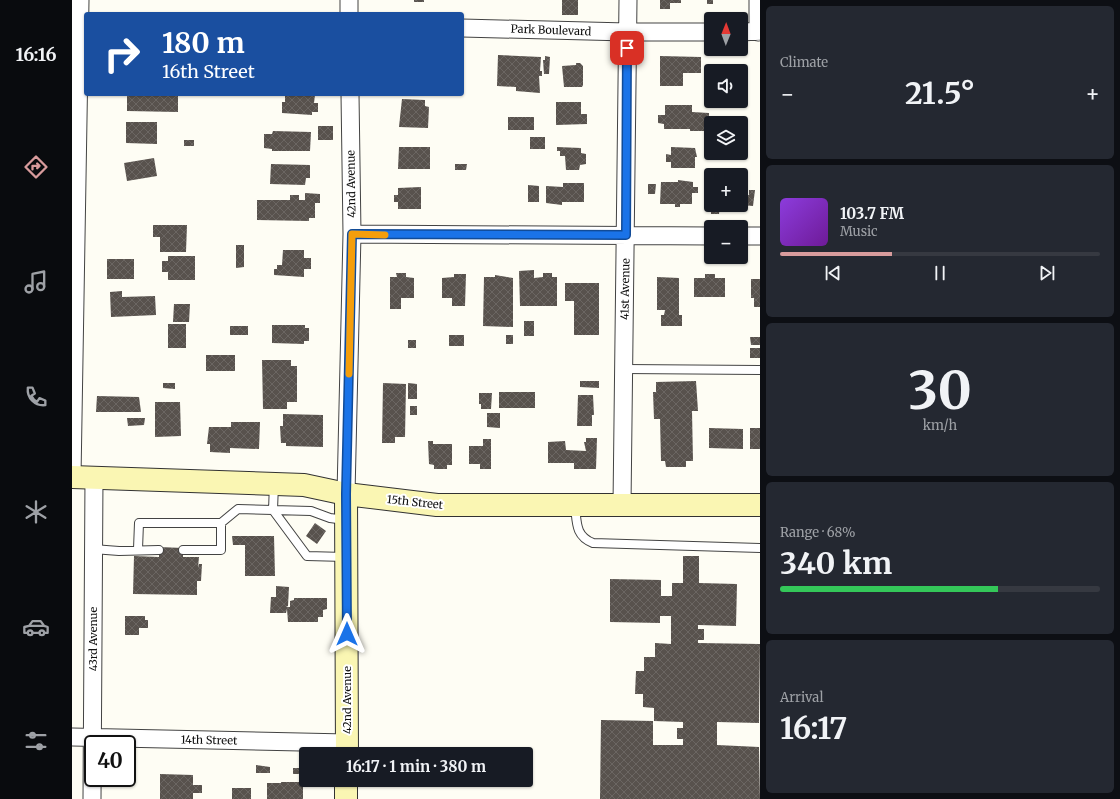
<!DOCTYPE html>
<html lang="en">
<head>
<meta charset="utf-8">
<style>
	body { margin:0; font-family:Merriweather,serif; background:#242831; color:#f1f3f6; height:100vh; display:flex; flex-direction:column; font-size:15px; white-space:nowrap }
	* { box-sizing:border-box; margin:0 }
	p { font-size:13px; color:#9ea1a6 }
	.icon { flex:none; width:22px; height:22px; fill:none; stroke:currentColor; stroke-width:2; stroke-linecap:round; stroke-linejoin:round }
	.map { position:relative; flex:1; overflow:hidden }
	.sheet { display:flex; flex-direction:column; gap:6px; padding:6px; background:#0d0f14; width:360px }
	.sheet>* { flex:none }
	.guide { position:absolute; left:12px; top:12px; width:380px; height:84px; border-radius:4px; box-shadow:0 1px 3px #0004; background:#1a4fa0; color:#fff; overflow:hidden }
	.needle { width:26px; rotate:1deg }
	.buttons { position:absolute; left:632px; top:12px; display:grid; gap:8px }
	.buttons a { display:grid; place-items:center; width:44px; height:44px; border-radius:4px; background:#171b24; box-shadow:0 1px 3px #0004; font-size:20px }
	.speed { position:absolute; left:12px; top:735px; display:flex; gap:8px; font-size:20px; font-weight:700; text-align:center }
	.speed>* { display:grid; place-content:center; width:52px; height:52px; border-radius:50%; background:#171b24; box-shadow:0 1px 3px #0004; line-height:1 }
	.speed .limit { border:2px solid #111; border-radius:6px; background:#fff; color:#111 }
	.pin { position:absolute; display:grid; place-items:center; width:34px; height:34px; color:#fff; margin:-17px; border-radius:8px; box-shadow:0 2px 6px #0006 }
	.me { position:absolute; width:44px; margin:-22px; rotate:0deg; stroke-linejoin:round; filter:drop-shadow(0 0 3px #0008) }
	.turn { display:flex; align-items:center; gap:14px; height:84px; padding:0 12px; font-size:18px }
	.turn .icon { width:52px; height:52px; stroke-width:2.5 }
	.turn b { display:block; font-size:28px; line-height:34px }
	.big { font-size:30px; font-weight:700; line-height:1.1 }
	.sheet .widget { flex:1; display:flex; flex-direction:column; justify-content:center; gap:6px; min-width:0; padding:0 14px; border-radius:6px; background:#242831 }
	.sheet .dial { align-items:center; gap:0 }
	.dial b { font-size:52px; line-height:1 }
	.song { display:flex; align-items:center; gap:12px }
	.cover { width:48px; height:48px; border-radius:6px; background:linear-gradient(135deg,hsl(270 70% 55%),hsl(280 70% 35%)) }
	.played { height:4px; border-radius:2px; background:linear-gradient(90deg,#d89b9c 35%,#363941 35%) }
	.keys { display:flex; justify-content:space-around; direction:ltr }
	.heat { display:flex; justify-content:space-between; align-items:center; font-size:22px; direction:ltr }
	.charge { height:6px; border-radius:3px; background:linear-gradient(90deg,#34c759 68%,#363941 0) }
	.trip { position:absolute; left:227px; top:747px; width:234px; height:40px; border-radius:4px; background:#171b24; box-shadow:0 1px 3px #0004; font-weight:700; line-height:40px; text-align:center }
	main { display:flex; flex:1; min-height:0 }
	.tab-bar { display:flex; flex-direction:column; width:72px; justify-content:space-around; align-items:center; background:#090b0e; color:#9ea1a6 }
	.tab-bar .icon { width:28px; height:28px }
	.tab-bar .selected { color:#d89b9c }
	.tab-bar b { font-size:18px; color:#f1f3f6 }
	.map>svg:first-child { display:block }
	.building { fill:url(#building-cross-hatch) }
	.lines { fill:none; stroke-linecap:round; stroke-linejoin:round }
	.lane-casing { stroke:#434343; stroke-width:10 }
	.street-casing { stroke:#434343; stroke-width:19 }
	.secondary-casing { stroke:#323232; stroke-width:24 }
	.lane { stroke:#fff; stroke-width:8 }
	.street { stroke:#fff; stroke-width:17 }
	.secondary { stroke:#faf6b3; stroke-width:22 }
	.route-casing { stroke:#114b97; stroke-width:10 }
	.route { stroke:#1a73e8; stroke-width:7 }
	.slow { stroke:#f59e0b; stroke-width:7 }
	.labels { text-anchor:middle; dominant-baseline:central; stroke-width:4; stroke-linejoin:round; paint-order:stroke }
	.street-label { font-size:11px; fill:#101010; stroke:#fff }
</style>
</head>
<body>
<main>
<nav class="tab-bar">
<b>16:16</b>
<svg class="icon selected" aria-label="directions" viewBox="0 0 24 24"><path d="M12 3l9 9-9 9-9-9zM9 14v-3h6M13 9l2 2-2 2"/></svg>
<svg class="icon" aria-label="music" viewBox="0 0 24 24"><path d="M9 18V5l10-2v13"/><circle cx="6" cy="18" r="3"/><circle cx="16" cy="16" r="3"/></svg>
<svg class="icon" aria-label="phone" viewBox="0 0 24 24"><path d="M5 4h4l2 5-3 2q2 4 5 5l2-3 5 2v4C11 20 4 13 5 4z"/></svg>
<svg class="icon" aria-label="climate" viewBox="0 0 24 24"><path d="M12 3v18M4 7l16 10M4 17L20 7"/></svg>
<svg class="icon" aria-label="car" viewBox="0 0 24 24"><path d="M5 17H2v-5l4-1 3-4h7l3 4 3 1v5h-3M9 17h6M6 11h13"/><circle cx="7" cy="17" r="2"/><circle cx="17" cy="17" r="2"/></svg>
<svg class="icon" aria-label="filters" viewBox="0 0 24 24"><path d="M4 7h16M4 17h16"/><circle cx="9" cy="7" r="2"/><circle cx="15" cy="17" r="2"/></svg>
</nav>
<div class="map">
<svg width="688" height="799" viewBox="0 0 688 799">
	<defs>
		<pattern id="building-cross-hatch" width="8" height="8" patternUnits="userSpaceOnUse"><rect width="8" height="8" fill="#58524d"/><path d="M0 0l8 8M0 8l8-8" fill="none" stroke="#6b6662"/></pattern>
	</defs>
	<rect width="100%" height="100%" fill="#fefdf4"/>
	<path class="building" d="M342,0H352V2H342Z
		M490,0H506V15H490Z
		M588,0H609V3H598V9H588Z
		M635,0H641V4H635Z
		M426,55L469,57L468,71H470V76H467L468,93L444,91V87L425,86Z
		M473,56L478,57L477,74H472L471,60H473Z
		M588,56L629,57V73H611V86H588Z
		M504,63H508L511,66V85L510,87H492L490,66L504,65Z
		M55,94H106V112L55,111Z
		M213,95H243L242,103H246V112H240V115L210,113V102H213Z
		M330,99L353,100V106L357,107L356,128L327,127Z
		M663,101H670V108H663Z
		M484,102H509V114H515V124L484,125Z
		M593,105H620V112L637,113V131H618V129H592V124L586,123V115H593Z
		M436,117H462V130H436Z
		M54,122H85V144L54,143Z
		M246,126H261V140H246Z
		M201,131L239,132L238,151H200V149L192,148V134H200Z
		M458,137H473V149H458Z
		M112,140H122V146H112Z
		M327,147H358V169H326Z
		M485,147L509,148V153L514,154V164L508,165L507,170H494L493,156H488V151H485Z
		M599,147L623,148L625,157H623V168H599V162H594V154L599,155Z
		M82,158L85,176L55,181L52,163Z
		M199,164L238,165V178H234L233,185L198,184Z
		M383,164H395L394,170H383Z
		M637,179H639V205H637Z
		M606,180L621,182V187H626V193H620V204H608V207H603V204H588L589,182H606Z
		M491,183H512V202H490V205L474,203V186L491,187Z
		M576,184H584L583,194H576Z
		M456,185L467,186V202H456Z
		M669,185H674L673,195H677V190H683L681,206L669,205Z
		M349,187V209H326V202H322V195H326V188Z
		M233,193L248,194V203H243V218H237V221L185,220V200H218V195H227V200H233Z
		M639,205H648L647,214H639Z
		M81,225H115L114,252H88V237H81Z
		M164,245H172V267L164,268Z
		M211,250H232V258H239V269H232V277L202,275V269H205V265H210Z
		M96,256H123V280H96V272H90V261H96Z
		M35,259H62V279H35Z
		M462,270V278L471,277V273H480V277H485V306H448L447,271Z
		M324,273H334V277L342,278V298H329V309H318V277H325Z
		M382,274H394L393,306H380V298H370V278L382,277Z
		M633,274H643V278H653V297H622V278H633Z
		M423,275L441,278V327L411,326L412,277H423Z
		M585,277L607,278V315H610V326H589V315H592L593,310H585Z
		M679,279H688V307H682V298H679Z
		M493,283H527V335H502V301H493Z
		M50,291V297L83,296L84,315L39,317L38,292Z
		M102,304H118L117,322H101Z
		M452,321H462V336H452Z
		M96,324H114V348H96Z
		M200,325H233V328H237V341H232V344L200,343Z
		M158,326H176V335H158Z
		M377,335H392V346H377Z
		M434,335H441V344H434Z
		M678,337H688V345H679Z
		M336,340H344V348H336Z
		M678,348H688V358H678Z
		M134,355H163V371H134Z
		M190,360H219V366H225V402H215V409H191Z
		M508,381H527V388L508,387Z
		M624,381L626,411H620L621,461H614V467H594L593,461H589L588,419H582L581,392H584V382Z
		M91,383H103V389L91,388Z
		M311,383L334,384L333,437H323V443H310Z
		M336,383L345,384V399H336Z
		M427,392H463V408H427Z
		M407,393H420L419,409H409V404H407Z
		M506,395H521L522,415H520V426H505Z
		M25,396L67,397L69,412H24Z
		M83,402H108L109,436L83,437Z
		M338,406H345V415H338Z
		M415,413H428V428L415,427Z
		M211,414L251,415V447L214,446V443H209L208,426H211Z
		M55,418H73L72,425L56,426Z
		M159,422H188L187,449L158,448V453L138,452V444H135L137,427H159Z
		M637,428L671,429V449L637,448Z
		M678,428H688V449H678Z
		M514,438H525L524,469H502V463H476V442L493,441L494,450L514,451L512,442H514Z
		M411,439H419V469H408V464H397V446H411Z
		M356,441H361V444H380V465H375V469H362V465L357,464Z
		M243,523L254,531L245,544L234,536Z
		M160,536H173V545H161Z
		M173,536H202L203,576H173Z
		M87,547L111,548V557H127L126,568L127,564H130L129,581H125V595L61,594L62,556L87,557Z
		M611,556H627V583L665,584L664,626L626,625V629H632V640H626V643L688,644L687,723L645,722V745L687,747L688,799H528L529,720L581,721V745H611V739H605V728H611V722L582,721V708L571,707V694H563L564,671H572V657H583V643L599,644V616H588V623L538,622V579L589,580V596H600V583H611Z
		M204,586L217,587L216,606L214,607H218V601L222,600V598H255V609L251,610V617H246V622H216L215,609L214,613H198L199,597H204Z
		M53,616H73V620H76V628H67V635H53Z
		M184,765L198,767V773H184Z
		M221,768H234V774H221Z
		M88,774L121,775V785H130V793H121V799H88Z
		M209,782H231V799H195V783H209Z
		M160,788H179V799H160Z"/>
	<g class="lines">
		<g class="lane-casing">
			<path id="lane" d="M552,369L688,370
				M503,506C505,522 503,536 521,543L688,548
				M201,510L235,556L273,557
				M201,510L239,511L258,518L273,520
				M21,549L47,551L87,550
				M66,549L67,523H149L166,509L201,510L202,484
				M111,550H149V523"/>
		</g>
		<g class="street-casing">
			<path id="street" d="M277,0V14
				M390,28L555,32H639
				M669,32L688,31
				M686,32V0
				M280,234L639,236
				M669,236H688
				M0,477L8,0
				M274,494L280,234L278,94
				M550,505L556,0
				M0,737L275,743
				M20,799L22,478"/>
		</g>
		<g class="secondary-casing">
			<path id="secondary" d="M0,477L232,485L274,494L365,505H688
				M274,494L275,754
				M274,799V780"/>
		</g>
		<use href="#lane" class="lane"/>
		<use href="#street" class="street"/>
		<use href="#secondary" class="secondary"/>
	</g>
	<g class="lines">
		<g class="route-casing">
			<path id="route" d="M275,634L274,494L280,234L554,235L555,48"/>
		</g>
		<use href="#route" class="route"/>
		<path class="slow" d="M277,374L280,234L313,235"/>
	</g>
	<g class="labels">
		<g class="street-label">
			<text transform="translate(479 30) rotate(2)">Park Boulevard</text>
			<text transform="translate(279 184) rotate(-91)">42nd Avenue</text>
			<text transform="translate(553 289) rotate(-89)">41st Avenue</text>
			<text transform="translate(343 502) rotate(6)">15th Street</text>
			<text transform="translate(21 639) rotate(-90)">43rd Avenue</text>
			<text transform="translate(275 700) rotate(-90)">42nd Avenue</text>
			<text transform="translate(137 740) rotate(1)">14th Street</text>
		</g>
	</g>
</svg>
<div class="buttons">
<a><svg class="needle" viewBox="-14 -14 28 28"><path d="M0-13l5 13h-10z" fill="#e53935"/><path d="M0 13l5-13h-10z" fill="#9ea1a6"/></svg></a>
<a><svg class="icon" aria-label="sound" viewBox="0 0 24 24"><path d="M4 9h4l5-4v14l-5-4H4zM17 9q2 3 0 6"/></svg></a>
<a><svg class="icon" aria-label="layers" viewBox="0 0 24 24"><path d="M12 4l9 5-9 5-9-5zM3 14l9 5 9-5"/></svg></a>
<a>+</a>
<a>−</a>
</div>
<div class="speed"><div class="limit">40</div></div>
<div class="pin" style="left:555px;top:48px;background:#d93025"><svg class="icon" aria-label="arrive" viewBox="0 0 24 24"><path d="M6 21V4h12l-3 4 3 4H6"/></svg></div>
<svg class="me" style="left:275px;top:634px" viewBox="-20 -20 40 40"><path d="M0-17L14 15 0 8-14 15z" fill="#1a73e8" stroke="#fff" stroke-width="4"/></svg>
<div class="trip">16:17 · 1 min · 380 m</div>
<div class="guide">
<div class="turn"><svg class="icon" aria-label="right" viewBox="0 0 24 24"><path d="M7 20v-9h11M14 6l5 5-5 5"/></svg><div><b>180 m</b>16th Street</div></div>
</div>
</div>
<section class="sheet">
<div class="widget"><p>Climate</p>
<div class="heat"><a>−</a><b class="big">21.5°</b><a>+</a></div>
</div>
<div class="widget">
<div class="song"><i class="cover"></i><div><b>103.7 FM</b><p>Music</p></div></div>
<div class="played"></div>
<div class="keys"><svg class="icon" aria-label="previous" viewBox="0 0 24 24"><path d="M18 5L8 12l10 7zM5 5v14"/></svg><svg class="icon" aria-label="pause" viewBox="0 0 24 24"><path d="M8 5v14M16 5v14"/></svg><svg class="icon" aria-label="next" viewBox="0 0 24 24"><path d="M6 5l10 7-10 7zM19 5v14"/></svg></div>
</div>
<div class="widget dial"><b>30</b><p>km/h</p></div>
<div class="widget"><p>Range · 68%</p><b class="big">340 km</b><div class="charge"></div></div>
<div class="widget"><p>Arrival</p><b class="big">16:17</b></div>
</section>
</main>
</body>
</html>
